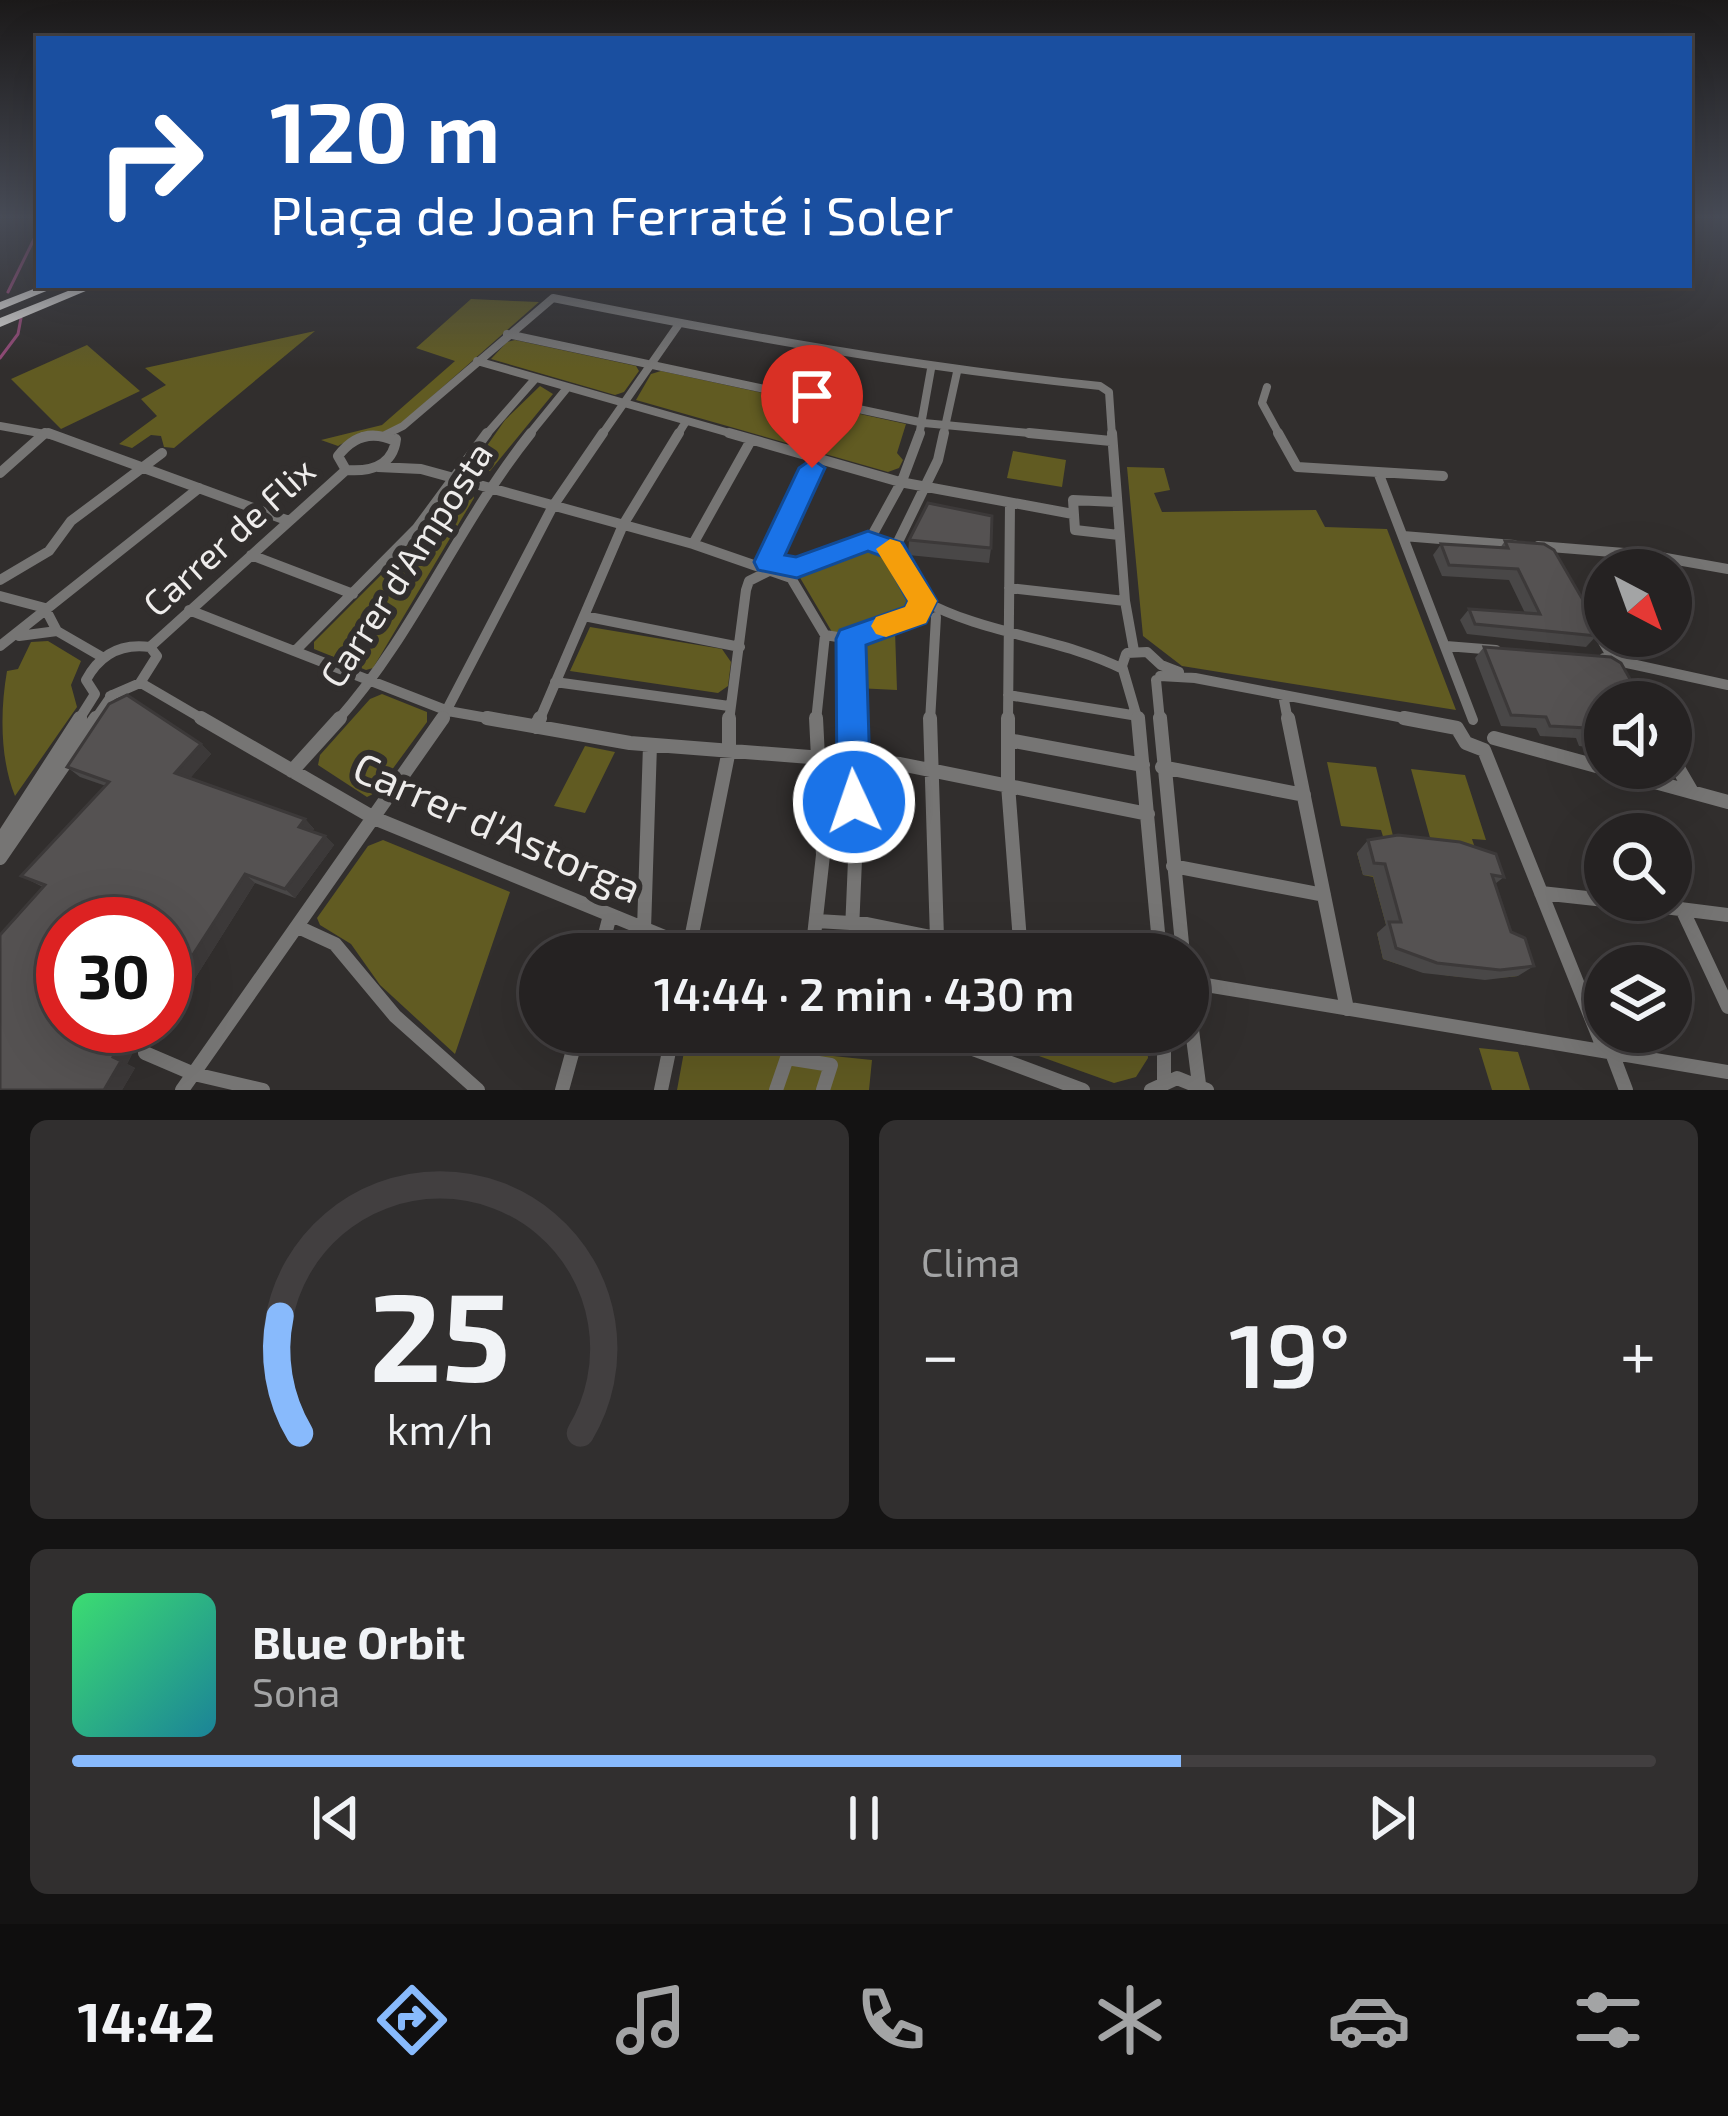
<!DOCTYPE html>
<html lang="es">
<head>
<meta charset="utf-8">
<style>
	body { margin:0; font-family:"Exo 2",sans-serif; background:#312f2f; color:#f1f3f6; height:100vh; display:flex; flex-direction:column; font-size:45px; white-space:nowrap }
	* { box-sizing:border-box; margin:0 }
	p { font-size:39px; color:#a3a4a5 }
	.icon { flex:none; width:66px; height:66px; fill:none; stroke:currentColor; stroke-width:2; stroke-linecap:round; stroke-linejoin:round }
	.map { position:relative; height:1090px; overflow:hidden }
	.side { display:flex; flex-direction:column; gap:30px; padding:30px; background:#141313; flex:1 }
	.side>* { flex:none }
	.guide { position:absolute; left:36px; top:36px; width:1656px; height:252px; border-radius:0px; box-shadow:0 12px 48px #0002,0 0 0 3px #423f40; background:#1a4fa0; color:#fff; overflow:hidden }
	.needle { width:78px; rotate:139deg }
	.controls { position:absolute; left:1584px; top:549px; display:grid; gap:24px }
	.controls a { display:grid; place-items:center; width:108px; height:108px; border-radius:50%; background:#252222; box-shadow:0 12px 48px #0002,0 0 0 3px #423f40; font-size:60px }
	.speed { position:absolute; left:36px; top:897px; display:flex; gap:24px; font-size:60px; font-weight:700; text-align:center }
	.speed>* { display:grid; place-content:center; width:156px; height:156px; border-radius:50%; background:#252222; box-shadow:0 12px 48px #0002,0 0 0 3px #423f40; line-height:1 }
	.speed .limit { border:18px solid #d22; background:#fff; color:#111 }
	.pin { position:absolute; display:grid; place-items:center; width:102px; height:102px; color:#fff; margin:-123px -51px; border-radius:50% 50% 50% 0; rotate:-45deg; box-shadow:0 0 12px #0007 }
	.pin .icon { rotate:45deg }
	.me { position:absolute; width:132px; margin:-66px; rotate:357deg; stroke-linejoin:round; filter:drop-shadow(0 0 9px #0008) }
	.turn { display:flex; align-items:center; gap:42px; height:252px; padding:0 36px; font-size:54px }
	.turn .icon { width:156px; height:156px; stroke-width:2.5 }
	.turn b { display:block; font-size:84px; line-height:102px }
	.big { font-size:90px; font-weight:600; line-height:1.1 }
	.side .tile { flex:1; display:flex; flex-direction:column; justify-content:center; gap:18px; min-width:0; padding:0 42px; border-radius:18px; background:#312f2f }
	.side .dial { align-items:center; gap:0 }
	.dial svg { height:312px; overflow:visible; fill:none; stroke:#423f40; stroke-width:7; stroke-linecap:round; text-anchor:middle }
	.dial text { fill:#f1f3f6; stroke:none }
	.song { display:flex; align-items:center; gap:36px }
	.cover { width:144px; height:144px; border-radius:18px; background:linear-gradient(135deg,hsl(140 70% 55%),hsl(190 70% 35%)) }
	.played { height:12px; border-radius:6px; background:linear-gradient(90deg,#88bafc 70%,#423f40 70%) }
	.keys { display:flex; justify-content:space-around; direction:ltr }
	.heat { display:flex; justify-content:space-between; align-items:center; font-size:66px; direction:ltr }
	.side .tiles { flex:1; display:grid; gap:30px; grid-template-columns:1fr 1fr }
	.tile:last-child { grid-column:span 2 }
	.trip { position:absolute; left:519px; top:933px; width:690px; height:120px; border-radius:60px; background:#252222; box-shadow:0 12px 48px #0002,0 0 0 3px #423f40; font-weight:600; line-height:120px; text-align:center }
	.tab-bar { display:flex; height:192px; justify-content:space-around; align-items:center; background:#0f0e0e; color:#a3a4a5 }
	.tab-bar .icon { width:84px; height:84px }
	.tab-bar .active { color:#88bafc }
	.tab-bar b { font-size:54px; color:#f1f3f6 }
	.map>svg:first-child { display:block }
	.green { fill:#615b22 }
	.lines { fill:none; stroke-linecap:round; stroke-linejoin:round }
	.stream { stroke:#934976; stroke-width:3 }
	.minor-far2 { stroke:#767574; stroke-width:8 }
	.minor-far1 { stroke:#767574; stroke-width:10 }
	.minor { stroke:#767574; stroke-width:14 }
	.highway { fill:#d9d7d4; fill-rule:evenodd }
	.wall { fill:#494747 }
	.shaded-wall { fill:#3c3939 }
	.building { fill:#555252; stroke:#3c3939; stroke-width:3 }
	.route { fill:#1a73e8; stroke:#114b97; stroke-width:3 }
	.slow { fill:#f59e0b }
	.labels { text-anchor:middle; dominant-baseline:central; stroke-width:12; stroke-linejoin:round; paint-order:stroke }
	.street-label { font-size:36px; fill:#eeeceb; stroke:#312e2d }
	.near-street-label { font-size:42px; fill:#eeeceb; stroke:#312e2d }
</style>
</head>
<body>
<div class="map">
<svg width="1728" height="1090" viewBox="0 0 1728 1090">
	<rect width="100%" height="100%" fill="#312e2d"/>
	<path class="green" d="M471,299L539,302L394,430L354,437L338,446L321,440L382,425L455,361L416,348Z
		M315,331L174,448L164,447L161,436L151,435L132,448L119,444L157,416L141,399L166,385L145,368Z
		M515,340L636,366L639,371L624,392L615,395L491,359L507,342Z
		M87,345L140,391L61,429L11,379Z
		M661,371L906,424L897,453L903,460L899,468L888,472L636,400L651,374Z
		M540,386L553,394L490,471L470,470L505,420Z
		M1013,451L1066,460L1062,487L1007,478Z
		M1127,467L1164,468L1170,490L1154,493L1162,512L1316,510L1325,527L1387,529L1456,710L1182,666L1143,636Z
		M459,490L472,492L474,498L373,668L366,670L314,649V642L398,558L451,493Z
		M875,546C893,556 916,585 914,606L847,635L832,632L799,576Z
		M590,627L722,649L731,662L728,686L718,693L570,671Z
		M895,631L897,690L856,688L858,651Z
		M48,641L81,661L71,685L77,707L15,796C0,759 0,711 7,671L18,669L31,642Z
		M382,694L427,712V722L375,793L367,797L318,765L320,755L370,699Z
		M585,746L615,752L585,813L554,806Z
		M1327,762L1376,767L1396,848L1434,852L1411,769L1465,775L1486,840L1472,839L1518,976C1470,982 1428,975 1383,959L1377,933L1388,932L1373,877L1363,875L1357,853L1386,846L1381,830L1341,826Z
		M383,840L510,892L455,1054L380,985L351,944L320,925L317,918L368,846Z
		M972,1032H1146L1148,1058L1136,1077L1114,1083Z
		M686,1041L872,1060L869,1090H677Z
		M1479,1048L1518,1052L1530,1090H1492Z"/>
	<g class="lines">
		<path class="stream" d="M8,292L39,229
			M0,358L18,334L21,318"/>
		<path class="minor-far2" d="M507,334L924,423L1060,436
			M477,361L740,436
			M1267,387L1262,403L1280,436
			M775,392L800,348
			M0,426L56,436
			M385,435L403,426L553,298C737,335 913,367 1100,386L1109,392L1112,436
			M41,436L45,433
			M363,436H384
			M485,436L535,379
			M528,436L567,388
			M601,436L679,324
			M677,436L685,423
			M919,436L931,369
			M943,436L957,372"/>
		<path class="minor-far1" d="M48,433L289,521
			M729,433L900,482L1073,514
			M1029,433L1111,441
			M1112,433L1125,601L1134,651
			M1278,433L1297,467L1443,476
			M378,467L421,469L693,544L791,578
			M346,470L338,456C353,436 372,430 395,441
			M346,470C370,472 393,466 396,439
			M1378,472L1473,720
			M0,473L45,433
			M1116,502L1073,500L1075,530L1119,535
			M1403,536L1514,545
			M869,541L894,550L922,600L916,614L850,639L825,635L791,578L797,567Z
			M869,541L902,481L920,433
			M693,544L750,442
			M1538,546L1649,555L1728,569
			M894,550L938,460L944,433
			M251,555L353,594
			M767,562L816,460
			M0,580L49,551L71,521L162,453
			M1009,588L1125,601
			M0,596L45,608
			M922,600C985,635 1059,637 1123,669
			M45,608L57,631L102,657
			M189,610L448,711L504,721
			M584,616L740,647
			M1592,623L1616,664
			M19,636L57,631
			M850,639L852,721
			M0,646L199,488
			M1446,646L1496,650
			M150,647L346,470
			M295,651L417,528L487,433
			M1127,653L1147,652L1161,665L1179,672
			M1126,654L1122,666L1138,721
			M1604,658L1728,685
			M1160,676L1195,678L1420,721
			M1156,680L1160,721
			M555,682L729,706
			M141,683L206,721
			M95,694L86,680C100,654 121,643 150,647
			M1008,695L1138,716
			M1283,695L1288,721
			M110,696L140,683L157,656L150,647
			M78,721L95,694
			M94,721L112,695
			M337,721C414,635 458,524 531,433
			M441,721L553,506L603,433
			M539,721L623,525L679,433
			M729,721L746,590L749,581L769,571
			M816,721L825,635
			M930,721L936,617
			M1008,721L1010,504"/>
		<path class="minor" d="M201,718L374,818L706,954
			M487,718L630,743L900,764L1148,814
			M930,718L937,938
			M1008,718V785L1021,954
			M1138,718L1160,954
			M1160,718L1183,954
			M1288,718L1347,1009
			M1404,718L1457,728
			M536,727L540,718
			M1457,728L1466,743L1484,750
			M1494,738L1728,802
			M1008,740L1143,765
			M1484,750L1600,1040L1612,1053L1626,1090
			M1671,756L1692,792
			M1162,767L1304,795
			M292,771L340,718
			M0,842L80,718
			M0,858L96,718
			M1173,866L1324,895
			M1541,893L1605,900
			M1609,900L1728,915
			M1682,909L1728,1007
			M817,921L867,924L1015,954
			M298,927L335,944L395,1016L478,1090
			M644,929L650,745
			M600,954L610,915
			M688,954L729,750V718
			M812,954L823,855L816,718
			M851,954L855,860L852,718
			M1188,982L1728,1072
			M1188,999L1199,1084
			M927,1032L1083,1090
			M1164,1032V1080
			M145,1053L194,1074L263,1090
			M182,1090L443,718
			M562,1090L578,1032
			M661,1090L673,1032
			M776,1090L787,1058L831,1065L823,1090
			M1151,1090L1177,1078L1207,1090"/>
		<path class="highway" d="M44,285H61L0,310V302Z
			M83,285H100L0,327V318Z"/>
	</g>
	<path class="wall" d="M909,540L991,548L989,563L908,555Z
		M1505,541L1601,631L1586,647L1467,634L1460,620L1469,609L1525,613L1509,580L1442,576L1433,555L1441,544L1500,548Z
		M1484,647L1605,702V749L1579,746L1576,738L1540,736L1536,728L1501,726L1475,658Z
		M127,695L201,744L211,754L190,778L305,819L314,829L312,831L325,836L334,845L295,898L255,883L165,1026V924H63V1026H165L155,1041L148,1037L135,1048L127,1064L135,1068L122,1090H0V935L43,887L21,876L106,786L80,777L67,767L109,704Z
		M1368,840L1504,877L1495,884L1511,932L1534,966L1518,976L1485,980L1423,973L1383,959L1377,933L1386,925L1373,876L1363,875L1357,853Z"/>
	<path class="shaded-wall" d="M201,744L211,754L186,783L175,773Z
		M305,819L314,829L309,836L299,827Z
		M325,836L334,845L295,898L285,889Z
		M245,874L255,883L165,1026V998Z
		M147,1026H165L155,1041L148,1037L135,1048L127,1064L113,1057L121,1041L134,1030Z
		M121,1061L135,1068L122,1090H104Z"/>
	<path class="building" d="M928,503L992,516L991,548L909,540Z
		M1505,541L1544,544L1554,550L1601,631L1597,636L1475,624L1469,609L1540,614L1518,569L1449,565L1441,544L1508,548Z
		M1484,647L1611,657L1621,663L1643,702H1605V738L1590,736L1587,728L1550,726L1546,717L1511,715Z
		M127,695L201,744L175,773L305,819L299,827L325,836L285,889L245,874L165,998V924H63V1026H147L142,1034L134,1030L121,1041L113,1057L121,1061L104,1090H0V935L45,885L21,876L109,782L67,767L109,704Z
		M1398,835L1460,842L1496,854L1504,877L1492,875L1511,932L1525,938L1534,966L1500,970L1437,963L1396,948L1389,922H1401L1385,864L1374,863L1368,840Z"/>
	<linearGradient id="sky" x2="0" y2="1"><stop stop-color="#1b1919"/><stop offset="0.59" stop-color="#484c57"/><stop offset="1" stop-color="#484c57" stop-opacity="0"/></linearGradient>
	<rect width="1728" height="368" fill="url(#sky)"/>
	<path class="route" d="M812,459L825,468L785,555L796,557L868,531L903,543L937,601L926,623L866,645L871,802L866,814L854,818L842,814L837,802L836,639L840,630L905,607L908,601L884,557L868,551L797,578L758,570L754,562L799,468Z"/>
	<path class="slow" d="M890,539L900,542L937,601L926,623L886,637L876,634L871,626L876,617L905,607L908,601L876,549Z"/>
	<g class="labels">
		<g class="street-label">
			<text transform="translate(228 536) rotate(-42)">Carrer de Flix</text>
			<text transform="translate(405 564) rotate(-57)">Carrer d'Amposta</text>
		</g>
		<g class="near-street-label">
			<text transform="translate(498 826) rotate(24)">Carrer d'Astorga</text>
		</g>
	</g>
</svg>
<div class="controls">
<a><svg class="needle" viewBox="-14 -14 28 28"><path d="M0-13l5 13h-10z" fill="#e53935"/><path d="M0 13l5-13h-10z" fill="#a3a4a5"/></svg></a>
<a><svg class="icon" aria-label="sound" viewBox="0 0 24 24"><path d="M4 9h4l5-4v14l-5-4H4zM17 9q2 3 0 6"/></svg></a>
<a><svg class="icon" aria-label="search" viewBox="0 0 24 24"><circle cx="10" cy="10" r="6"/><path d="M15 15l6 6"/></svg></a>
<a><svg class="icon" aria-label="layers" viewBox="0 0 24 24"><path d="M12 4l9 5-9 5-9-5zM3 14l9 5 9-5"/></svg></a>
</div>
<div class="speed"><div class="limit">30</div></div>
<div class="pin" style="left:812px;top:468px;background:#d93025"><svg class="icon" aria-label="arrive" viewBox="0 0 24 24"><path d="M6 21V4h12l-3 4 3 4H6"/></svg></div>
<svg class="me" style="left:854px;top:802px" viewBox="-20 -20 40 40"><circle r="17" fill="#1a73e8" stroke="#fff" stroke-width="3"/><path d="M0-11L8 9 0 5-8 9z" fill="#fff"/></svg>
<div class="trip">14:44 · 2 min · 430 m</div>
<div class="guide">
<div class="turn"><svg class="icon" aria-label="right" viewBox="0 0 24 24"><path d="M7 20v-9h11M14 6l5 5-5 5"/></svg><div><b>120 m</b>Plaça de Joan Ferraté i Soler</div></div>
</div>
</div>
<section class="side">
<div class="tiles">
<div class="tile dial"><svg viewBox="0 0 100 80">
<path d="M14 69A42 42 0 1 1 86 69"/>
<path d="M14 69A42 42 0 0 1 9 39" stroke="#88bafc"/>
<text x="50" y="56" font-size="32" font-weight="700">25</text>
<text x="50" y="72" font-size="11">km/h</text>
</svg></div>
<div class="tile"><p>Clima</p>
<div class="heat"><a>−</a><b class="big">19°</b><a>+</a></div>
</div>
<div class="tile">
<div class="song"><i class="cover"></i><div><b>Blue Orbit</b><p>Sona</p></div></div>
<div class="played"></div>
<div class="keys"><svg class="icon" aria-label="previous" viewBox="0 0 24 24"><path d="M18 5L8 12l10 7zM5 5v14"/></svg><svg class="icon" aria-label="pause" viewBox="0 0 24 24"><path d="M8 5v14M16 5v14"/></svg><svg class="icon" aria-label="next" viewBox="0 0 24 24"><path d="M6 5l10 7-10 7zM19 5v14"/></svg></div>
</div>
</div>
</section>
<nav class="tab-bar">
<b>14:42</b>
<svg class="icon active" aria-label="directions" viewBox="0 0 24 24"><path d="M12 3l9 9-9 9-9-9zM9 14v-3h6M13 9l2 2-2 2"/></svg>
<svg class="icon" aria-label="music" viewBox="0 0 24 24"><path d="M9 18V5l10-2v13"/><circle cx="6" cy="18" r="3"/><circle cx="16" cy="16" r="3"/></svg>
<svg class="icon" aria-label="phone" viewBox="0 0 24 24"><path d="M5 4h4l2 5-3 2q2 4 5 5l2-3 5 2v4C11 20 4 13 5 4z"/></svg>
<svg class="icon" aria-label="climate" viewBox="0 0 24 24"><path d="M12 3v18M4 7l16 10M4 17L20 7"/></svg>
<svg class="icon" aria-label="car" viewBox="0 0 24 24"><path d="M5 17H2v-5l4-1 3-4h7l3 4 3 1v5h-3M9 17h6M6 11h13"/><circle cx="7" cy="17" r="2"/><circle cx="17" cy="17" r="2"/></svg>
<svg class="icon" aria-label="filters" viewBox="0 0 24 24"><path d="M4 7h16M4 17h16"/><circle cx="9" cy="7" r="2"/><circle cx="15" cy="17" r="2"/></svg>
</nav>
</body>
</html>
